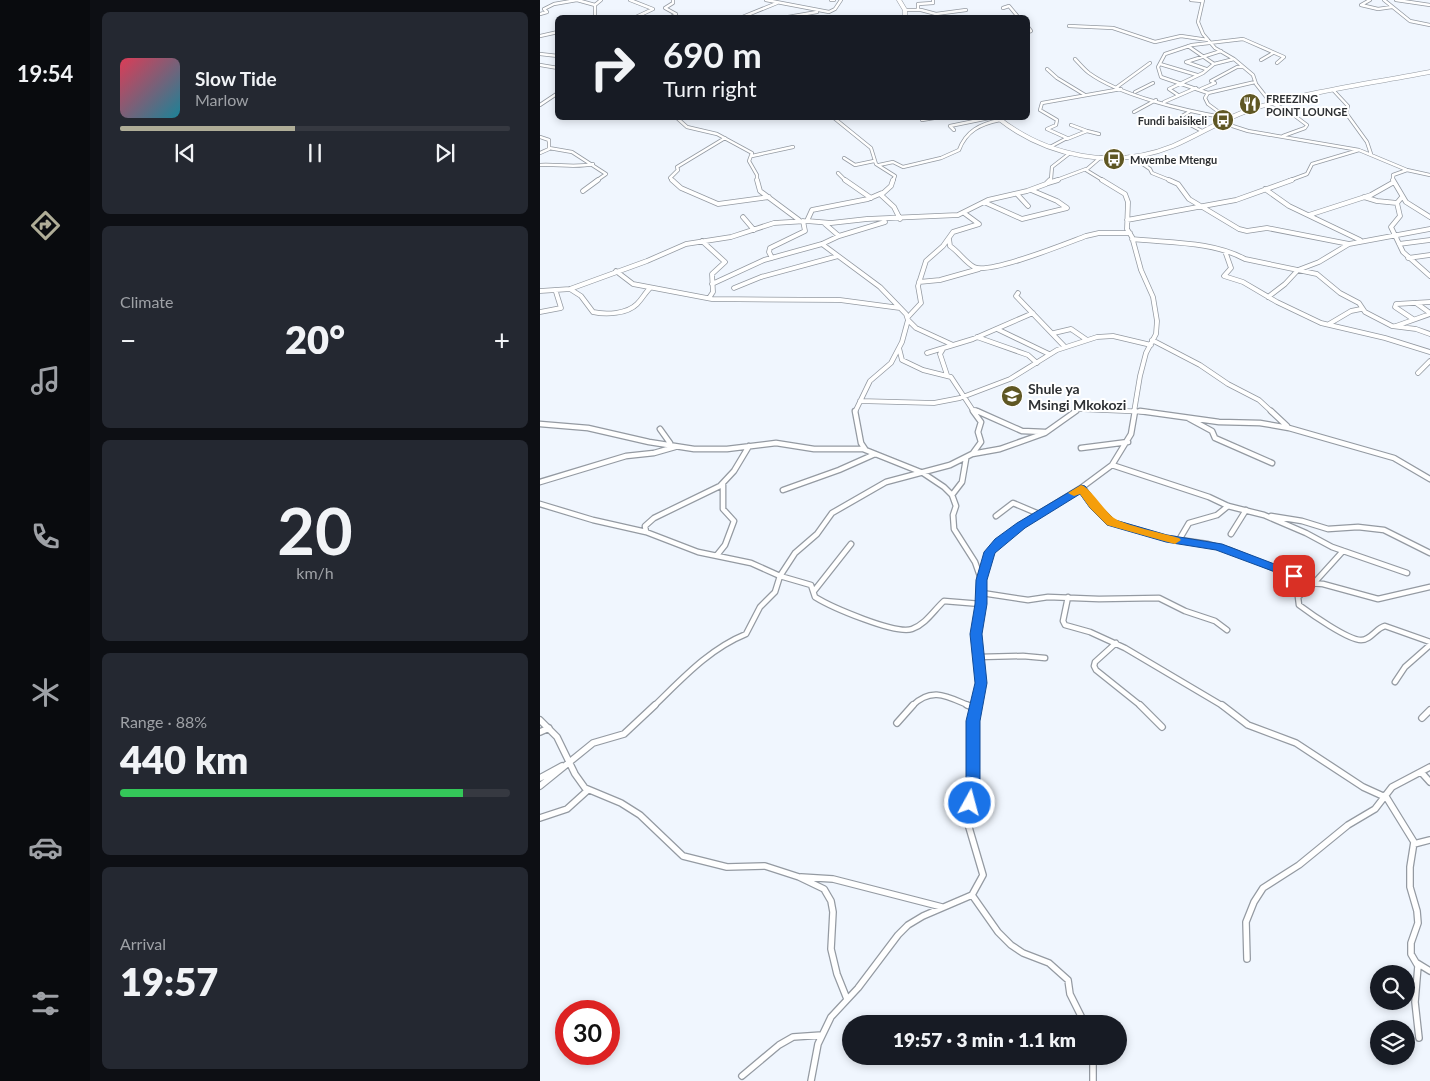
<!DOCTYPE html>
<html lang="en">
<head>
<meta charset="utf-8">
<style>
	body { margin:0; font-family:Lato,sans-serif; background:#242831; color:#f1f3f6; height:100vh; display:flex; flex-direction:column; font-size:19px; white-space:nowrap }
	* { box-sizing:border-box; margin:0 }
	p { font-size:16px; color:#9ea1a6 }
	.icon { flex:none; width:28px; height:28px; fill:none; stroke:currentColor; stroke-width:2; stroke-linecap:round; stroke-linejoin:round }
	.map { position:relative; flex:1; overflow:hidden }
	.panel { display:flex; flex-direction:column; gap:12px; padding:12px; background:#0d0f14; width:450px }
	.panel>* { flex:none }
	.guide { position:absolute; left:15px; top:15px; width:475px; height:105px; border-radius:8px; box-shadow:0 2px 8px #0003; background:#171b24; color:#f1f3f6; overflow:hidden }
	.tools { position:absolute; left:830px; top:965px; display:grid; gap:10px }
	.tools a { display:grid; place-items:center; width:45px; height:45px; border-radius:50%; background:#171b24; box-shadow:0 2px 8px #0003; font-size:25px }
	.speed { position:absolute; left:15px; top:1000px; display:flex; gap:10px; font-size:25px; font-weight:700; text-align:center }
	.speed>* { display:grid; place-content:center; width:65px; height:65px; border-radius:50%; background:#171b24; box-shadow:0 2px 8px #0003; line-height:1 }
	.speed .limit { border:8px solid #d22; background:#fff; color:#111 }
	.pin { position:absolute; display:grid; place-items:center; width:42px; height:42px; color:#fff; margin:-21px; border-radius:10px; box-shadow:0 2px 8px #0006 }
	.me { position:absolute; width:55px; margin:-28px; rotate:7deg; stroke-linejoin:round; filter:drop-shadow(0 0 4px #0008) }
	.turn { display:flex; align-items:center; gap:18px; height:105px; padding:0 25px; font-size:22px }
	.turn .icon { width:65px; height:65px; stroke-width:2.5 }
	.turn b { display:block; font-size:35px; line-height:42px }
	.big { font-size:38px; font-weight:800; line-height:1.1 }
	.panel .widget { flex:1; display:flex; flex-direction:column; justify-content:center; gap:8px; min-width:0; padding:0 18px; border-radius:8px; background:#242831 }
	.panel .dial { align-items:center; gap:0 }
	.dial b { font-size:65px; line-height:1 }
	.song { display:flex; align-items:center; gap:15px }
	.cover { width:60px; height:60px; border-radius:8px; background:linear-gradient(135deg,hsl(350 70% 55%),hsl(190 70% 35%)) }
	.played { height:5px; border-radius:2px; background:linear-gradient(90deg,#afad97 45%,#363941 45%) }
	.keys { display:flex; justify-content:space-around; direction:ltr }
	.heat { display:flex; justify-content:space-between; align-items:center; font-size:28px; direction:ltr }
	.charge { height:8px; border-radius:4px; background:linear-gradient(90deg,#34c759 88%,#363941 0) }
	.trip { position:absolute; left:302px; top:1015px; width:285px; height:50px; border-radius:25px; background:#171b24; box-shadow:0 2px 8px #0003; font-weight:800; line-height:50px; text-align:center }
	main { display:flex; flex:1; min-height:0 }
	.dock { display:flex; flex-direction:column; width:90px; justify-content:space-around; align-items:center; background:#090b0e; color:#9ea1a6 }
	.dock .icon { width:35px; height:35px }
	.dock .current { color:#afad97 }
	.dock b { font-size:22px; color:#f1f3f6 }
	.map>svg:first-child { display:block }
	.lines { fill:none; stroke-linecap:round; stroke-linejoin:round }
	.minor-far3-casing { stroke:#949aa2; stroke-width:4 }
	.minor-far2-casing { stroke:#949aa2; stroke-width:5.5 }
	.minor-far1-casing { stroke:#949aa2; stroke-width:7 }
	.minor-casing { stroke:#949aa2; stroke-width:8 }
	.major-casing { stroke:#949aa2; stroke-width:5 }
	.minor-far3 { stroke:#fff; stroke-width:2.5 }
	.minor-far2 { stroke:#fff; stroke-width:4 }
	.minor-far1 { stroke:#fff; stroke-width:4.5 }
	.minor { stroke:#fff; stroke-width:5.5 }
	.major { stroke:#fff; stroke-width:4 }
	.route { fill:#1a73e8; stroke:#114b97 }
	.slow { fill:#f59e0b }
	.labels { text-anchor:middle; dominant-baseline:central; stroke-width:4; stroke-linejoin:round; paint-order:stroke }
	.far-poi-label { font-size:11px; font-weight:bold; fill:#2e3134; stroke:#fff; text-anchor:start }
	.poi-label { font-size:14px; font-weight:bold; fill:#2e3134; stroke:#fff; text-anchor:start }
</style>
</head>
<body>
<main>
<nav class="dock">
<b>19:54</b>
<svg class="icon current" aria-label="directions" viewBox="0 0 24 24"><path d="M12 3l9 9-9 9-9-9zM9 14v-3h6M13 9l2 2-2 2"/></svg>
<svg class="icon" aria-label="music" viewBox="0 0 24 24"><path d="M9 18V5l10-2v13"/><circle cx="6" cy="18" r="3"/><circle cx="16" cy="16" r="3"/></svg>
<svg class="icon" aria-label="phone" viewBox="0 0 24 24"><path d="M5 4h4l2 5-3 2q2 4 5 5l2-3 5 2v4C11 20 4 13 5 4z"/></svg>
<svg class="icon" aria-label="climate" viewBox="0 0 24 24"><path d="M12 3v18M4 7l16 10M4 17L20 7"/></svg>
<svg class="icon" aria-label="car" viewBox="0 0 24 24"><path d="M5 17H2v-5l4-1 3-4h7l3 4 3 1v5h-3M9 17h6M6 11h13"/><circle cx="7" cy="17" r="2"/><circle cx="17" cy="17" r="2"/></svg>
<svg class="icon" aria-label="filters" viewBox="0 0 24 24"><path d="M4 7h16M4 17h16"/><circle cx="9" cy="7" r="2"/><circle cx="15" cy="17" r="2"/></svg>
</nav>
<section class="panel">
<div class="widget">
<div class="song"><i class="cover"></i><div><b>Slow Tide</b><p>Marlow</p></div></div>
<div class="played"></div>
<div class="keys"><svg class="icon" aria-label="previous" viewBox="0 0 24 24"><path d="M18 5L8 12l10 7zM5 5v14"/></svg><svg class="icon" aria-label="pause" viewBox="0 0 24 24"><path d="M8 5v14M16 5v14"/></svg><svg class="icon" aria-label="next" viewBox="0 0 24 24"><path d="M6 5l10 7-10 7zM19 5v14"/></svg></div>
</div>
<div class="widget"><p>Climate</p>
<div class="heat"><a>−</a><b class="big">20°</b><a>+</a></div>
</div>
<div class="widget dial"><b>20</b><p>km/h</p></div>
<div class="widget"><p>Range · 88%</p><b class="big">440 km</b><div class="charge"></div></div>
<div class="widget"><p>Arrival</p><b class="big">19:57</b></div>
</section>
<div class="map">
<svg width="890" height="1081" viewBox="0 0 890 1081">
	<rect width="100%" height="100%" fill="#f0f6fe"/>
	<g class="lines">
		<g class="minor-far3-casing">
			<path id="minor-far3" d="M37,0L55,5
				M90,0L113,9L94,18
				M226,0L289,12L295,9L301,0
				M291,0H294
				M651,0L662,1
				M663,0L658,22L663,34L675,48L694,59L713,75L716,84L731,103L747,110L767,125L765,128L743,136
				M830,0L821,5L838,9L852,7
				M844,0L870,21L890,25
				M856,0L890,5
				M463,8L469,6L479,18
				M365,10H381L396,14L426,10
				M378,10V4L393,3V0
				M0,14L7,12L4,9L14,4L37,0
				M248,17L277,12
				M55,18V5L61,0
				M130,18L136,14L125,8L133,3V0
				M200,18L237,3
				M529,26L573,28L615,42L641,36L668,40
				M488,27L491,31L488,32
				M0,36L18,32
				M0,54L18,56
				M535,59C539,63 544,69 549,73C579,95 645,111 682,117
				M721,60L733,53
				M620,64L657,75
				M674,64L694,59
				M0,65L18,68
				M507,69L517,78L545,95
				M666,69L646,62L681,51
				M577,87L610,63
				M661,89L675,83L671,81L697,67H703
				M794,91L808,106L806,113L827,142L831,154
				M595,92L613,83
				M668,93L715,82
				M638,95L629,89L663,73L674,64L648,46
				M624,102L656,88
				M0,105L18,93
				M594,112L616,100
				M649,112L642,116L641,120L662,131
				M137,118L147,127L177,134L212,153L209,161L217,175V181
				M294,118L331,148L336,164L355,176L353,181
				M687,118L668,104L665,98L668,93L621,77L618,67L625,54L652,45L703,39L744,57L737,63
				M382,120L394,118
				M680,122L708,131L819,150L867,170L890,175
				M531,125L547,131
				M414,130L410,126L449,118
				M0,137L9,140V149L0,153
				M527,139L547,131L559,134
				M510,147L527,138L507,129L516,125L517,120L500,110L502,103L581,89
				M9,148L32,152L66,174L56,181
				M212,156L253,147
				M591,156L610,169L612,173L632,181
				M561,157L546,170L564,181
				M304,158L315,165L334,161
				M0,165C18,164 36,168 53,164
				M339,165L353,162L363,167L401,158L419,150C426,131 440,124 460,120
				M298,173L306,181
				M134,181L130,178L138,170L137,167L185,138
				M509,181L511,179L512,167L530,153
				M514,181L546,169
				M748,181L767,174L772,164L819,150
				M853,181V175L867,170"/>
		</g>
		<g class="minor-far2-casing">
			<path id="minor-far2" d="M132,180L141,188L178,204L229,197
				M217,180L220,191L259,220
				M305,180L331,198
				M353,180L351,186L341,195L354,207L360,219
				M562,180L585,194L588,202L587,229L592,237L601,270L613,297L617,321L616,334L606,353L600,376L594,412
				M629,180L638,184L649,199L699,229L707,231L727,228L809,244
				M853,180L866,202L890,217
				M508,183L518,180
				M725,189L749,206L820,240
				M43,191L58,180
				M477,194L488,206
				M824,197L837,201L857,203
				M862,197L857,203L860,216L851,227L863,252L890,276
				M444,202L482,219L527,208L517,201L491,190
				M769,215L831,195L854,182
				M203,217L214,230
				M587,220L696,200L752,180
				M267,221L272,210L328,199L342,193
				M284,223L299,236
				M409,239L410,246C419,252 425,262 434,267C449,275 527,243 546,236L559,233H590
				M592,239C629,243 672,241 705,259L777,274L800,293L819,303L825,312L852,326L876,329L890,334
				M162,241L185,262L172,274L173,292L169,298
				M282,244L340,287L366,314L368,320L376,328L413,345
				M859,244L890,240
				M685,251L691,268L684,276L703,282L737,302L781,323L845,338L890,352
				M232,258L229,252L230,248L265,231L263,221
				M868,258L890,255
				M76,271L93,284L172,299L300,300L360,308
				M379,282L400,280L439,269
				M172,284L224,260L282,244L299,236L345,222
				M194,288L221,277L298,256
				M30,289L41,296L53,312C66,315 87,314 97,304C102,299 105,293 110,288
				M0,291L30,289L107,261L146,244L191,237L234,223L267,221L291,223L327,219L418,215L448,200L487,191L506,184L510,180
				M478,293L476,296L525,347
				M728,297L745,284L758,270L779,262L809,244L890,229
				M876,303L890,313
				M0,312L21,308L16,292
				M368,317L381,303L378,286L386,261L403,246L413,232L439,224L424,213
				M873,319L855,307L856,304L890,302
				M789,324L811,311L821,309
				M856,326L890,314
				M457,329L509,354
				M514,333L531,329L547,340
				M437,337L488,355L497,363
				M612,340L660,365L688,384L719,400L732,412
				M359,348L362,360L383,370L411,377L434,412
				M403,349L400,354L407,375
				M387,353L433,339L493,313
				M878,373L890,361
				M320,401L394,403L420,398L470,379L517,350L557,337L573,336L611,345
				M435,410L439,412
				M315,412L330,381L351,363L362,342L368,320
				M534,412L538,409L609,412"/>
		</g>
		<g class="minor-far1-casing">
			<path id="minor-far1" d="M315,411L321,443L325,449
				M437,411L482,431L505,432
				M600,411L679,422L720,423L749,428L854,458L890,479
				M731,411L747,426
				M648,418L672,431L675,438L732,463
				M0,424L48,428L109,442L154,449H187L236,443L274,449H323L383,473L404,487L412,495L416,506L413,515L414,529L435,562L441,579
				M120,429L130,443
				M541,448L588,442
				M433,453L441,442L438,432L441,422L433,411
				M572,465L669,497L688,506L724,515L766,533L792,547L867,573
				M0,482L86,456L114,453L135,447
				M541,488L571,522L626,538L668,544L689,550L770,583L783,584L838,599L890,587
				M243,490L299,470L335,454
				M412,495L422,482L426,459
				M0,504L53,520L106,532L158,552L211,563L240,576L271,585L275,597C291,607 356,635 372,629C386,624 394,610 404,601L441,604
				M456,516L473,503L499,514
				M731,516L762,521L788,529L818,527L844,530L890,553
				M106,532L105,526L114,518L180,486L194,471L209,446
				M691,534L706,510
				M639,540L649,523L677,515L688,506
				M803,551L774,583L758,597L759,605C771,614 808,640 821,640C831,640 836,628 845,626L890,642
				M177,555L185,545L194,521L183,509V483
				M274,591L311,544
				M442,593L488,600L508,597L559,599L619,598L645,611L675,621L687,630
				M528,597L523,621L525,625L550,632L585,648L683,706
				M576,643L555,662L554,666L556,670L601,706
				M439,657L483,656L505,658
				M855,682L865,667L890,645
				M114,706C142,679 169,649 206,634L220,607L235,592L240,576L255,553L277,534L292,513L346,482L410,465L432,454L460,449L505,433L536,411
				M372,706C392,686 408,697 430,706
				M436,706L441,683L436,634L441,604V580L448,555L459,542L481,525L541,488L572,465L591,434L595,411"/>
		</g>
		<g class="minor-casing">
			<path id="minor" d="M427,705L435,708
				M600,705L622,727
				M682,705L708,725L756,743L823,787L845,797
				M882,718L890,710
				M0,720L17,737L35,774L45,788L81,803L100,815L143,856L187,867L225,866L259,877L284,889L291,901L293,912L291,949L297,974L307,999
				M357,723L373,705
				M0,732L9,728
				M881,772L890,782
				M0,778L22,766
				M0,786L53,743L84,734L115,705
				M845,795L874,842L870,867V887L877,911L878,923L871,943V954L878,966L875,1002L879,1038
				M0,818L27,809L48,790
				M874,844L890,840
				M261,877L293,879L402,907
				M432,895L458,932L471,945L483,953L509,963L528,980L530,994L545,1024
				M707,959L706,922L714,902L723,888L759,865L808,825L835,809L852,787L890,767
				M877,963L890,971
				M553,1056V1081
				M202,1076L239,1045L253,1037L282,1035
				M271,1081L278,1044L291,1017L318,988L358,935L368,925L383,916L432,895L443,875L428,824L433,790V721L436,705"/>
		</g>
		<g class="major-casing">
			<path id="major" d="M359,0L365,10V18
				M458,118C507,157 574,170 633,146C661,134 686,117 715,108C772,91 832,83 890,72"/>
		</g>
		<use href="#minor-far3" class="minor-far3"/>
		<use href="#minor-far2" class="minor-far2"/>
		<use href="#minor-far1" class="minor-far1"/>
		<use href="#minor" class="minor"/>
		<use href="#major" class="major"/>
	</g>
	<path class="route" d="M541,485L545,486L558,503L575,520L627,535L682,544L758,573L760,576L754,579L676,550L626,542L567,525L550,508L540,494L485,528L455,553L447,580V604L442,634L447,683L440,721V790L435,807L430,809L425,807L423,803L426,790V721L435,683L430,634L435,604L436,580L444,552L455,539L477,523Z"/>
	<path class="slow" d="M541,485C550,487 564,511 574,518C583,525 626,534 639,538L641,540L635,544L567,525L550,508L540,494L534,496L528,493Z"/>
	<defs>
		<g id="restaurant-disc" transform="scale(1.125)"><circle r="9.5" fill="#5f5723" stroke="#fff"/><path d="M-5-6h1v4h1v-4h1v4h1v-4h1v5L-1.5 .5V6h-2V.5L-5-1ZM5-6V6H3V1.5H1.5Q1.5-4 5-6Z" fill="#fff"/></g>
		<g id="bus-disc" transform="scale(1.125)"><circle r="9.5" fill="#5f5723" stroke="#fff"/><path d="M-5-6H5V4H4V6H2V4H-2V6H-4V4H-5ZM-3.5-4V0h7V-4ZM-3.5 1.2v1.5H-2V1.2ZM2 1.2v1.5H3.5V1.2Z" fill="#fff"/></g>
		<g id="school-disc" transform="scale(1.125)"><circle r="9.5" fill="#5f5723" stroke="#fff"/><path d="M0-5L7-2L0 1L-7-2ZM-4 1L0 2.5L4 1V4Q0 6-4 4Z" fill="#fff"/></g>
	</defs>
	<g fill-rule="evenodd">
		<use href="#restaurant-disc" x="710" y="104"/>
		<use href="#bus-disc" x="683" y="120"/>
		<use href="#bus-disc" x="574" y="159"/>
		<use href="#school-disc" x="472" y="396"/>
	</g>
	<g class="labels">
		<g class="far-poi-label">
			<text x="726" y="98">FREEZING<tspan x="726" dy="13">POINT LOUNGE</tspan></text>
			<text x="667" y="120" text-anchor="end">Fundi baisikeli</text>
			<text x="590" y="159">Mwembe Mtengu</text>
		</g>
		<g class="poi-label">
			<text x="488" y="388">Shule ya<tspan x="488" dy="16">Msingi Mkokozi</tspan></text>
		</g>
	</g>
</svg>
<div class="tools">
<a><svg class="icon" aria-label="search" viewBox="0 0 24 24"><circle cx="10" cy="10" r="6"/><path d="M15 15l6 6"/></svg></a>
<a><svg class="icon" aria-label="layers" viewBox="0 0 24 24"><path d="M12 4l9 5-9 5-9-5zM3 14l9 5 9-5"/></svg></a>
</div>
<div class="speed"><div class="limit">30</div></div>
<div class="pin" style="left:754px;top:576px;background:#d93025"><svg class="icon" aria-label="arrive" viewBox="0 0 24 24"><path d="M6 21V4h12l-3 4 3 4H6"/></svg></div>
<svg class="me" style="left:430px;top:803px" viewBox="-20 -20 40 40"><circle r="17" fill="#1a73e8" stroke="#fff" stroke-width="3"/><path d="M0-11L8 9 0 5-8 9z" fill="#fff"/></svg>
<div class="trip">19:57 · 3 min · 1.1 km</div>
<div class="guide">
<div class="turn"><svg class="icon" aria-label="right" viewBox="0 0 24 24"><path d="M7 20v-9h11M14 6l5 5-5 5"/></svg><div><b>690 m</b>Turn right</div></div>
</div>
</div>
</main>
</body>
</html>
